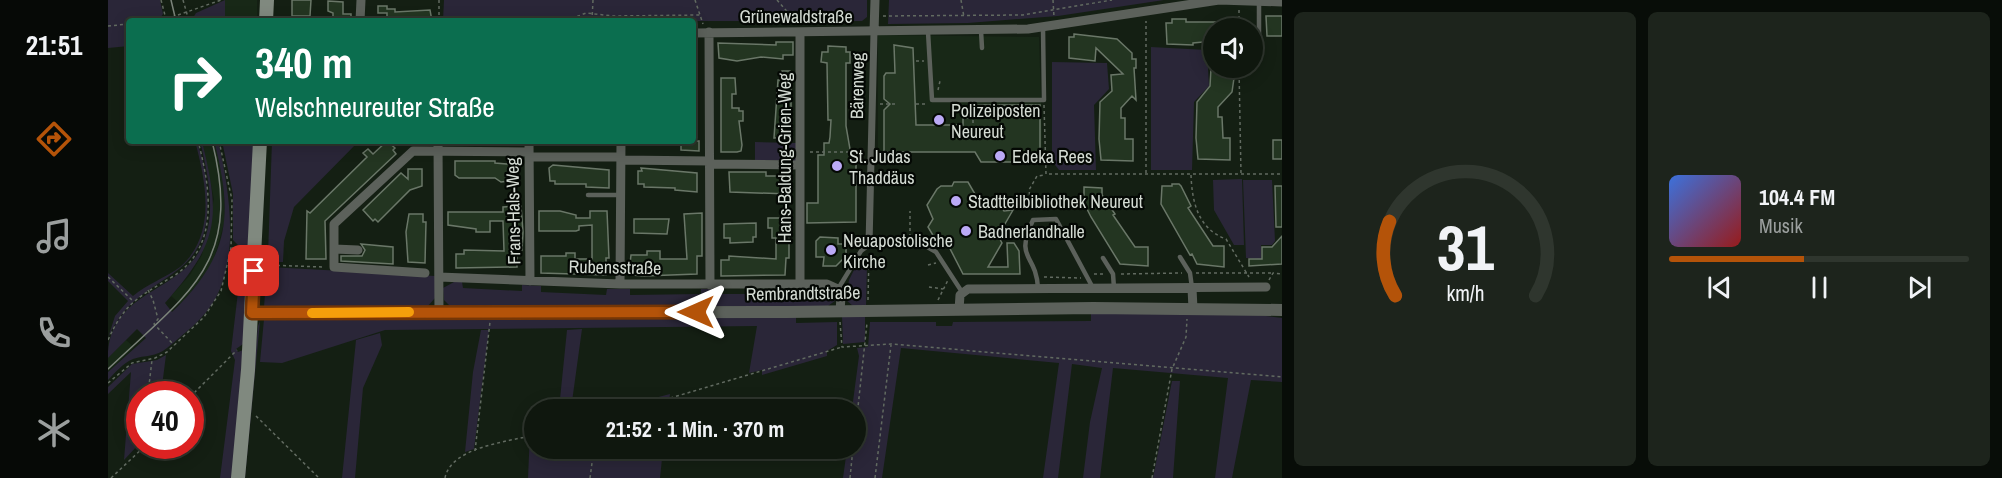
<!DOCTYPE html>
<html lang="de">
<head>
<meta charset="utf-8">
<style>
	body { margin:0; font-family:"Archivo Narrow",sans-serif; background:#1d241c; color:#f1f3f6; height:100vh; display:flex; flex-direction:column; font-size:22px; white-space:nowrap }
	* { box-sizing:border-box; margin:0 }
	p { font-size:20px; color:#9b9f9e }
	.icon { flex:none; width:33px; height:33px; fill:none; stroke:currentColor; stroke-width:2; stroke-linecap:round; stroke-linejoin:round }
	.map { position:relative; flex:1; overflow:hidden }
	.side { display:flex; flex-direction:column; gap:12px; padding:12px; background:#080d08; width:720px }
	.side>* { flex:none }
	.hud { position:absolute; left:18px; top:18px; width:570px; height:126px; border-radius:6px; box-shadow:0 3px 15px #0003,0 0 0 2px #2f362e; background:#0b6e4f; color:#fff; overflow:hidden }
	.fabs { position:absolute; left:1095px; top:18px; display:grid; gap:12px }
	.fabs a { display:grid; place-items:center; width:60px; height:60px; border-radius:50%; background:#0f170e; box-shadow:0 3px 15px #0003,0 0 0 2px #2f362e; font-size:30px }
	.speed { position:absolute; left:18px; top:381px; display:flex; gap:12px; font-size:30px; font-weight:700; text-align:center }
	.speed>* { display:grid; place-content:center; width:78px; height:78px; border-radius:50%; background:#0f170e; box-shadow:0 3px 15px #0003,0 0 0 2px #2f362e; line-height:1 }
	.speed .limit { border:9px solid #d22; background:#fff; color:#111 }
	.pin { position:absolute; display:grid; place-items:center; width:51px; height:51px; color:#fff; margin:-26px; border-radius:12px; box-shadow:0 3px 9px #0006 }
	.me { position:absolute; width:66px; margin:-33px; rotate:270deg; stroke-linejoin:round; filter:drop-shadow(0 0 4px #0008) }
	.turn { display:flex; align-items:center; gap:21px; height:126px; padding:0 30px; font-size:27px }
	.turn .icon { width:78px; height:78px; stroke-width:2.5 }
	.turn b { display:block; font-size:42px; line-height:51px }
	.side .tile { flex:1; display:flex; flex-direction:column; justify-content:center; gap:9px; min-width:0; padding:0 21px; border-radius:9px; background:#1d241c }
	.side .dial { align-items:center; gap:0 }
	.dial svg { height:156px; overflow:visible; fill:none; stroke:#2f362e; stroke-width:7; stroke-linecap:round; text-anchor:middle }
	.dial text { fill:#f1f3f6; stroke:none }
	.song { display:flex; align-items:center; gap:18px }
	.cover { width:72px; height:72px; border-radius:9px; background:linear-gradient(135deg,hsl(220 70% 55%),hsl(0 70% 35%)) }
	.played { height:6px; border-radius:3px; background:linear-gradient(90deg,#b45309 45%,#2f362e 45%) }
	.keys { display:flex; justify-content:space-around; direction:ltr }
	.side .tiles { flex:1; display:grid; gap:12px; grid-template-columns:repeat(2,1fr) }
	.trip { position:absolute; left:416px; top:399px; width:342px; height:60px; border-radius:30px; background:#0f170e; box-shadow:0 3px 15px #0003,0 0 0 2px #2f362e; font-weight:700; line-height:60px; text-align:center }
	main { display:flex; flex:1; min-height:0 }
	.menu { display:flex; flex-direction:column; width:108px; justify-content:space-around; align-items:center; background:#060906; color:#9b9f9e }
	.menu .icon { width:42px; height:42px }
	.menu .selected { color:#b45309 }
	.menu b { font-size:27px; color:#f1f3f6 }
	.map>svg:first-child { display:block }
	.built { fill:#182817 }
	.green { fill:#2a2638 }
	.building { fill:#233521; stroke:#6a7768; stroke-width:1.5 }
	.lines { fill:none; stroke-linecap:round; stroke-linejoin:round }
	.path { stroke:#626b61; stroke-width:1.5; stroke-dasharray:3 3; stroke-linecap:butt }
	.service { stroke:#5c615b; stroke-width:4.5 }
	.pedestrian { stroke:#5c615b; stroke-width:7 }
	.minor { stroke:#5c615b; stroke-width:9 }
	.tertiary { stroke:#5c615b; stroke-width:12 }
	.secondary { stroke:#80897f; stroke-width:14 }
	.tram { stroke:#7c847b; stroke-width:1.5 }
	.route-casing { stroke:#753606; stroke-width:15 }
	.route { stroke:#b45309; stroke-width:10 }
	.slow { stroke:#f59e0b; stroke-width:10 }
	.poi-dot { fill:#bbaaf6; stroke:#040804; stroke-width:2 }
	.labels { text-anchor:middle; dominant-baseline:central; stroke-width:4.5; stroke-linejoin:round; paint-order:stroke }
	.street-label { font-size:18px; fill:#d5dcd4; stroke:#040804 }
	.poi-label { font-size:18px; fill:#d5dcd4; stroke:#040804; text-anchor:start }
</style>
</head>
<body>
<main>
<nav class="menu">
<b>21:51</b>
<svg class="icon selected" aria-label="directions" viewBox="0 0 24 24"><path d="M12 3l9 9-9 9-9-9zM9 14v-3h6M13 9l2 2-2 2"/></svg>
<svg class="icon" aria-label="music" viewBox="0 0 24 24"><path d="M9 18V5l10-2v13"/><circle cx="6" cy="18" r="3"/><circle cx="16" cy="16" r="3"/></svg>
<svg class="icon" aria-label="phone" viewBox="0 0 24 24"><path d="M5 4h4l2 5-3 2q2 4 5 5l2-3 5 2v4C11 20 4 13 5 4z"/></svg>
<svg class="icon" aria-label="climate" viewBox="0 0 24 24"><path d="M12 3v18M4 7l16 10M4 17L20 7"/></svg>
</nav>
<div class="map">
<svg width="1174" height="478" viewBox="0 0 1174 478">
	<rect width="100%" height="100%" fill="#141f13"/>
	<path class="built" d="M117,0H149V21H117Z
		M770,35L931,37L935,162H873L868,152H770Z
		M94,141H106L115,173L117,220L105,262L93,281L72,304L63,296L82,275L94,255L106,199Z
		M18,340L26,347L0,372V358Z"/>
	<path class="green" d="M0,0H52L55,14L50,21H21V46L0,48Z
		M117,0V21H83L88,13Z
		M336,0H759V17L754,21H335Z
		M781,0H1056L950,16L860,23L780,24Z
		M1043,47L1099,50L1101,86L1086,102L1084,170H1043Z
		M944,62L999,63L1001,89L986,105L988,170H951L944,161Z
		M87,141C95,152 98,175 99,190C107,289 31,266 0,338L7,316L20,301L0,281V273L25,296C39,284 57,278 72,267C109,235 98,182 87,141Z
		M92,141H94C113,219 111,242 57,303L64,312C121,257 126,217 106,141H110C121,187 132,256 107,299C97,318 76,334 59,348C48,357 37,355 25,359C15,363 7,373 0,380V372L38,338L29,329L0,358C0,292 68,294 92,250C110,216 100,176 92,141Z
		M114,141H148L140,245H130L125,240V194Z
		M164,141H251L186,207L176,241L175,262H166L160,255Z
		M647,142L688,143V161L647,160Z
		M1134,179L1136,245H1126L1106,210L1105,180Z
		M1135,180H1164L1167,241L1164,245H1153V259L1138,258Z
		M139,251H142L135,344L128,349L130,352L135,350L124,478H112L127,360L123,351L132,275L122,273L126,259Z
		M749,264L759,265L758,307L745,306L738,300L741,280Z
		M161,267L327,276V298L319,307H156L159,268Z
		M346,282H354L355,288L414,291V285L433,286V292L498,295L499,289H522V295L593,294V289H612V294H719V288L726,292L728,300L720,306L343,307L336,300L335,288Z
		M983,314H1142L1174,318V382L1143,380L1124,478H1107L1120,378L1005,368L992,478H975L982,422L994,368L964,364L950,478H935L951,363L793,348L774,478H735L739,449L747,448V410L744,409L751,356L749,348L760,347L762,322H828V326H844L845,322L983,321Z
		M757,315V342L735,344L734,316Z
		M688,316V323L729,322V345L719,351V356L654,375V370L641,373L649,326L277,330L174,363L152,362L156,319Z
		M152,321L137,478H134L150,326Z
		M474,329L463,409H451L459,330Z
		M373,330H381L366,449L357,452L365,372Z
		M272,333L274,345L255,388L247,478H234L248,340Z
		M58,355L53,394H32L31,444L16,460L23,372L0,394V387L24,364L49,360Z
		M1064,381H1072L1065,478H1045Z
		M562,394L560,409H504Z
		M426,431V448L555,449L552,478H420L422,432Z"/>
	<path class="building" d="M184,0H203L202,16H184Z
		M220,1L235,2V14H243V21H225V13L220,11Z
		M270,6H279V9H287V12L322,10L324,21H279V13H270Z
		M1158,16H1174V36H1159Z
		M1064,19H1078V22H1108L1115,28H1106V52L1095,42L1085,43V45L1059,44L1058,23H1064Z
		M966,34L1009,39L1024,53V59H1028V68H1026L1028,100L1024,96L1013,108V118H1017V139H1025V161L993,160L991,139L992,102L1004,91L1003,75L1015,74L988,48L987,61L961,58V37H966Z
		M668,42H685V55H675V59L653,57L629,61L611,58L610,43L668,45Z
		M786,45L805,48L808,125H855V118H868V105H932V162H873L867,152H776V110L782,104L776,99V76L778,73H787Z
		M720,46L738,47V52H742V63H738V126L743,155H748V222L699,223V203H710V155H716V143H721L722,137L723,120H720L719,63L713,62L714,52H720Z
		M1103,68H1124V71H1127L1124,92L1110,107V117H1114L1115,138H1122V160L1090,159L1088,138L1089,102L1102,86Z
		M674,71H682L683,80V138H666L670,80H674Z
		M613,78H627L628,94H624V108H631V111H635V121H631L634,145L633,151L629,152H613Z
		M1165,140H1174V159H1165Z
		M279,141L287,148L285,150L288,154L217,221L218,259H198L199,211L202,213L259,157L255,153L260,149L265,154Z
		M573,141H591V151L573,150Z
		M347,161H387V163L409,165V180L393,182L387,178H351L347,175Z
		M445,165L501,170V188L478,187V184H447V181H442L441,168Z
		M533,168L589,173V192L567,190V188L536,187V184H530V171H534Z
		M300,169H314V186L302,190L270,222L267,219L265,221L255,210L293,173L300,179Z
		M621,172H658V176H681V194L622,192Z
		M846,182H860L871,201H890L896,211L905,210L890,236L894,243L880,267H900L899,243H906L911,251L912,274H855L836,237H826L820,227L825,219L819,205L829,189L833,186H844Z
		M1064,184H1071L1073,186L1083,206L1080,208L1105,246H1116V267L1089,264L1084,254L1082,255L1053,204L1054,186H1064Z
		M1167,186H1174V227H1168Z
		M976,187L994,188V195L1007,214L1005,215L1027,247H1040V266L1012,264L983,217L976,203Z
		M413,206L415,232L414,250H409V267L348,268V254H356V250L396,251L395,221H382V232H368V229L340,225V212H395V207Z
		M431,211H452L468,215V218H482V211H499L501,258H498V275L433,273V256H458V253H467V259H484V225L471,226V230L468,231H431Z
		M594,213V256H589V274L536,276L524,275V272H521L523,255H539V251H552V259H579L576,214Z
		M301,214H315V222H318L317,263L300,262L298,232Z
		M660,218H679L678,228H681V258H678L677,275L613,276V260H621V256L668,259V238H664V228H660Z
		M526,219H561L559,234L526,233Z
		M648,223V237H645V242L622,243V238H616V224Z
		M1174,236V264L1141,266V259H1154V247H1164Z
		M712,237L730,238V244H738V256L728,266H715L716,257H708V241Z
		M253,244L285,247V264L233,261V256H254L257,250Z"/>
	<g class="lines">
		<path class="path" d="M53,0L58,19
			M75,0L81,21
			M587,0L595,24
			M669,0L689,23
			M853,0L856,17
			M945,0L946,17
			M1131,10V28
			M775,16L915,15L1004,0
			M53,21L113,0
			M331,21V0
			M458,21L478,13L505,16L593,15
			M484,21L485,0
			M0,26L21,24
			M808,61H816
			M1131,68L1133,174
			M830,90L832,81
			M772,104H787
			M808,104H819
			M936,105L938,174H1174
			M865,108V125
			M702,152H754
			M1038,173V21
			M1083,175C1084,202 1090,229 1118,239L1141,277
			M923,207L921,190L929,176L937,175
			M802,237V211
			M124,248L134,249
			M157,265L216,267
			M820,265L828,263
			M1088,273H1165
			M986,274H996
			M1013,274L1074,273
			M0,277L25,301
			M936,277L973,278
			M1161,280L1165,273L1174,274
			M821,287L835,289
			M40,290L45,300L50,319L46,324L66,345
			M760,300L761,254
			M830,300L840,280
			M732,322L734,347L783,344L1174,377
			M0,340C17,302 31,297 64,277C113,247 102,187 90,141
			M0,383L24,363L47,358L59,352L96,317L113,291L123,248L124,200L111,141
			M40,394L44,360
			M82,397L129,350
			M522,410L734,347
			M148,416L211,478
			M747,435L759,323
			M367,451L382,322
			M3,478L37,446
			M337,478C343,447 399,442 426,435
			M482,478L486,448
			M742,478L745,448
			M767,478L783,345
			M1044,478L1064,369L1078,337L1079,319"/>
		<path class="service" d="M873,31L874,48
			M820,32L824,100H936L935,28
			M1151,43V1
			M480,195H513
			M1072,257L1082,273L1084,288
			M995,258L1005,274L1006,288
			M930,288C928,252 906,261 925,220L948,219L985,288
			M730,289L753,251L761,245L814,244L828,252L854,292"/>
		<path class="pedestrian" d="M761,245L766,32"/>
		<path class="minor" d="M252,21L253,0
			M601,32L602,285
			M766,32L767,0
			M585,33L920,29L1111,0L1174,2
			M330,141L331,312
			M421,141L422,281
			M421,157H513
			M513,160L602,161
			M602,164L692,165
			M226,249L250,250
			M317,273L226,267V224L305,151L421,152
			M331,277L512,284H719L730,289L733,296L732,312
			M512,284L513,141
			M692,284V32
			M1084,288L1085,309
			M851,310L852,295L860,289L1158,287"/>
		<path class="tertiary" d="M144,313L679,312L985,308L1174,310"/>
		<path class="secondary" d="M158,21L159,0
			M130,478L140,370L152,141"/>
		<path class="tram" d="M63,0L68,21
			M0,369C81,292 135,264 104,141"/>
	</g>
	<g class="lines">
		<g class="route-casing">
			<path id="route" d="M146,271L144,313L588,312"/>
		</g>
		<use href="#route" class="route"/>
		<path class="slow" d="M204,313L301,312"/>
	</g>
	<g class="poi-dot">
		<circle cx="831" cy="120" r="6"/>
		<circle cx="892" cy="156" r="6"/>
		<circle cx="729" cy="166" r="6"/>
		<circle cx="848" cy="201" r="6"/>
		<circle cx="858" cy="231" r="6"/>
		<circle cx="723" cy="250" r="6"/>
	</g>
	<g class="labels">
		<g class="street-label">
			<text x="688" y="16">Grünewaldstraße</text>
			<text transform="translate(749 86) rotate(-89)">Bärenweg</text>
			<text transform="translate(676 158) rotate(-90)">Hans-Baldung-Grien-Weg</text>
			<text transform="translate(405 211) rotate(-91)">Frans-Hals-Weg</text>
			<text transform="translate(507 267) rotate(1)">Rubensstraße</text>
			<text transform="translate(695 293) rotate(-1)">Rembrandtstraße</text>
		</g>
		<g class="poi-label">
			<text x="843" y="110">Polizeiposten<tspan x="843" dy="21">Neureut</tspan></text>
			<text x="741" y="156">St. Judas<tspan x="741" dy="21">Thaddäus</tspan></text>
			<text x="904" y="156">Edeka Rees</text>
			<text x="860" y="201">Stadtteilbibliothek Neureut</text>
			<text x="870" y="231">Badnerlandhalle</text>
			<text x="735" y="240">Neuapostolische<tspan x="735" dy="21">Kirche</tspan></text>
		</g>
	</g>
</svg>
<div class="fabs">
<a><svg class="icon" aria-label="sound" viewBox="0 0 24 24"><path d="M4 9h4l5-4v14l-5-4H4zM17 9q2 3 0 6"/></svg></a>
</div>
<div class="speed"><div class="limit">40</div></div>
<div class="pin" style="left:146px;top:271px;background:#d93025"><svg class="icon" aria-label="arrive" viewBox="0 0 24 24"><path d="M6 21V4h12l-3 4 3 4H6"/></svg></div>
<svg class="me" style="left:588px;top:312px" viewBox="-20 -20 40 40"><path d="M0-17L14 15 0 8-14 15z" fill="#b45309" stroke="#fff" stroke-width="4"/></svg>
<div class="trip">21:52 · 1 Min. · 370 m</div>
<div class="hud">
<div class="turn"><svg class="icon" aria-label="right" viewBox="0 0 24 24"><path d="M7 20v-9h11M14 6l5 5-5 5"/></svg><div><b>340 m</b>Welschneureuter Straße</div></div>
</div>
</div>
<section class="side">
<div class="tiles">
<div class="tile dial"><svg viewBox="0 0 100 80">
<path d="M14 69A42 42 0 1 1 86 69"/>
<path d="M14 69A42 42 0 0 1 11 31" stroke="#b45309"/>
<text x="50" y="56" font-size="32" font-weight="700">31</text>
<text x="50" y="72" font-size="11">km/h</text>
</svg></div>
<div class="tile">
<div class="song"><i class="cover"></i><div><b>104.4 FM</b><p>Musik</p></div></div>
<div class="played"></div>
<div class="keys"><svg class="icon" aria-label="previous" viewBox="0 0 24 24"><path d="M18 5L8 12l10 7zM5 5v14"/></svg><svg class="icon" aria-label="pause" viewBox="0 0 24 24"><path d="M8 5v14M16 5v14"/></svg><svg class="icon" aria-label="next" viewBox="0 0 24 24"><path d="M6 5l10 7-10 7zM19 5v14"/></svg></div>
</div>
</div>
</section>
</main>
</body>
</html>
